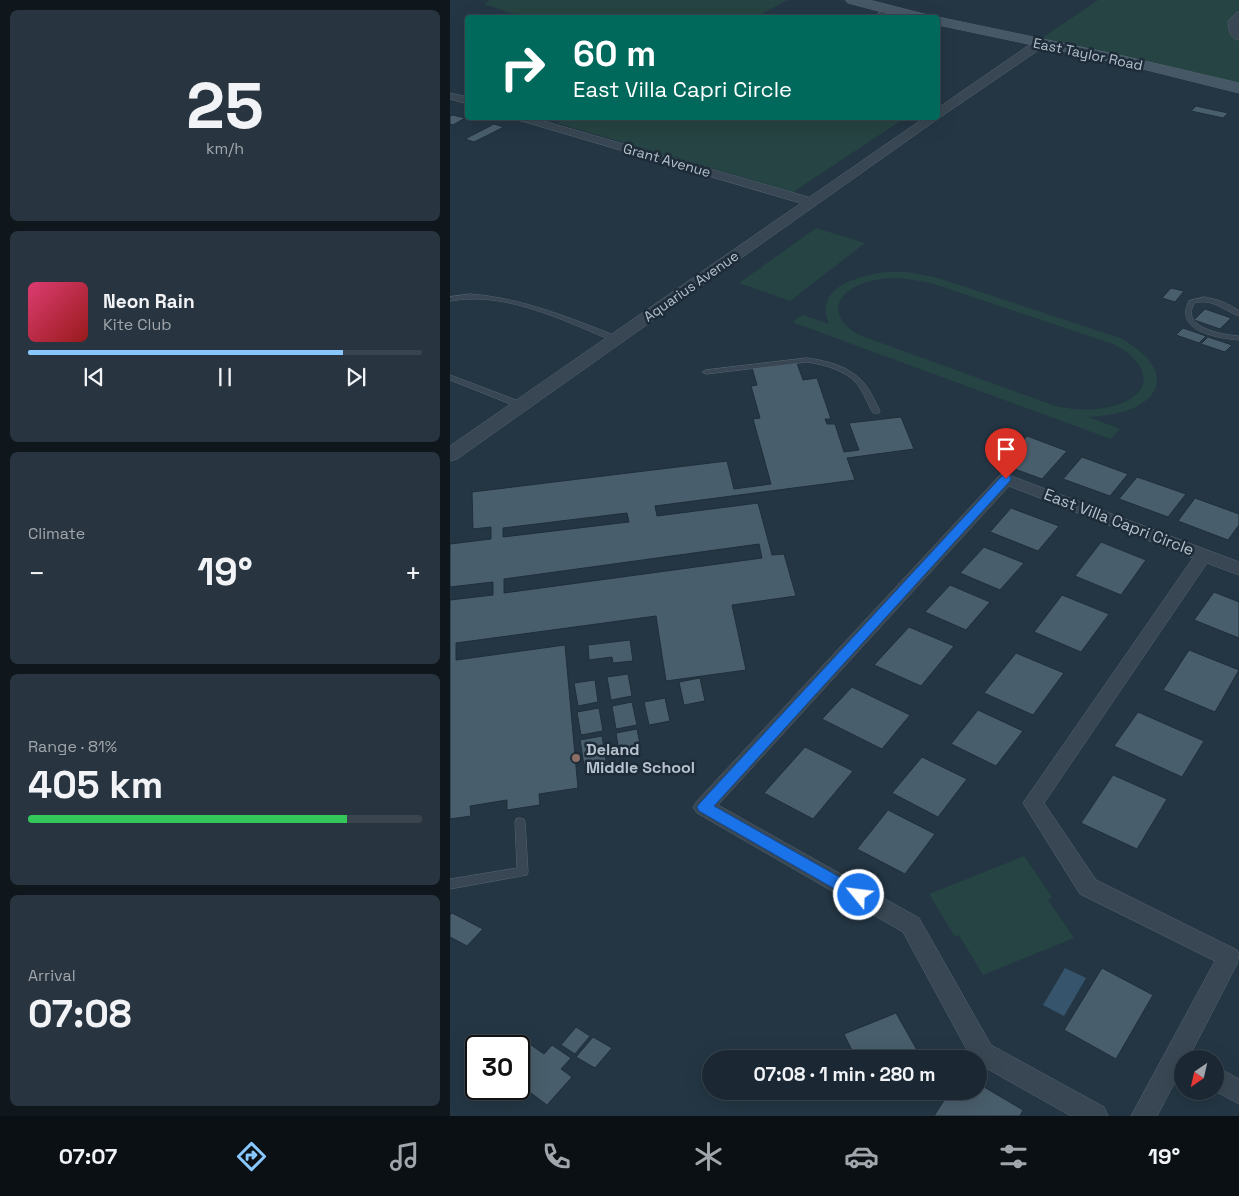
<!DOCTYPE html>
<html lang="en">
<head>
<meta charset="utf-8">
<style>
	body { margin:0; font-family:"Space Grotesk",sans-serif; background:#28343f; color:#f1f3f6; height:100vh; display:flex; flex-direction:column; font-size:19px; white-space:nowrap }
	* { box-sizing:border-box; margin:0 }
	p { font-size:16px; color:#a0a6ac }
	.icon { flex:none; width:28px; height:28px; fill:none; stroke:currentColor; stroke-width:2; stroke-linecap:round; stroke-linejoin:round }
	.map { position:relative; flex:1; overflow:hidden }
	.sheet { display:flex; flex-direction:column; gap:10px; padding:10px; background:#0f161c; width:450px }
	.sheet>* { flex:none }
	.hud { position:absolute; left:15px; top:15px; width:475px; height:105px; border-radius:5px; box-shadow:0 5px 20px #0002,0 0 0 1px #39444e; background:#00695c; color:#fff; overflow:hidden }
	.needle { width:32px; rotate:214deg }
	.buttons { position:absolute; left:724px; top:1050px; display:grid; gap:10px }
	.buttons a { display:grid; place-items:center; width:50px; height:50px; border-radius:50%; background:#1b2833; box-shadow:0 5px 20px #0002,0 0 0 1px #39444e; font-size:25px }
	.speed { position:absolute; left:15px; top:1035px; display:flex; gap:10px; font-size:25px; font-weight:700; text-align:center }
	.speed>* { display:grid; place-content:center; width:65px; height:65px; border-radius:50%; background:#1b2833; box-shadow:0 5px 20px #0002,0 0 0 1px #39444e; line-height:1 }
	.speed .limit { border:2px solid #111; border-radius:8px; background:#fff; color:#111 }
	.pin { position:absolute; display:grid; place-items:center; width:42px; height:42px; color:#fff; margin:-51px -21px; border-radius:50% 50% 50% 0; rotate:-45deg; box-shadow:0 0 5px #0007 }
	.pin .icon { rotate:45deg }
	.me { position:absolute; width:55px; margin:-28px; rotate:299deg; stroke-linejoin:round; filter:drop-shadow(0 0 4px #0008) }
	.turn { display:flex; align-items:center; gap:18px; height:105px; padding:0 25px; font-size:22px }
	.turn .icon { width:65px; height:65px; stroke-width:2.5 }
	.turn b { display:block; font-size:35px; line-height:42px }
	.big { font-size:38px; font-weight:600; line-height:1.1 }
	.sheet .tile { flex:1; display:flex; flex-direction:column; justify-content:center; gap:8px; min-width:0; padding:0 18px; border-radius:8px; background:#28343f }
	.sheet .dial { align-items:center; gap:0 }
	.dial b { font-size:65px; line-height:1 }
	.song { display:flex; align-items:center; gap:15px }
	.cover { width:60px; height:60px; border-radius:8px; background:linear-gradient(135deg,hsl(340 70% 55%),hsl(0 70% 35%)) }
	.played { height:5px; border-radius:2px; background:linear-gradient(90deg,#88c8ff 80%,#39444e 80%) }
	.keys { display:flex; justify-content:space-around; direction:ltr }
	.heat { display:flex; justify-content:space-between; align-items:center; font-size:28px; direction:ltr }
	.charge { height:8px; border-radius:4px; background:linear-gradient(90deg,#34c759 81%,#39444e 0) }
	.trip { position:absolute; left:252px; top:1050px; width:285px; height:50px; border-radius:25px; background:#1b2833; box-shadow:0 5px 20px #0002,0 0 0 1px #39444e; font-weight:600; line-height:50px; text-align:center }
	.dock { display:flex; height:80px; justify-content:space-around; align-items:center; background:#0b1014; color:#a0a6ac }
	.dock .icon { width:35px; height:35px }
	.dock .active { color:#88c8ff }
	.dock b { font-size:22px; color:#f1f3f6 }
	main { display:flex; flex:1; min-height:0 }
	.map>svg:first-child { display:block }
	.green { fill:#264443; fill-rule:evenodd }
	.water { fill:#36556c }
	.building { fill:#495e6c; stroke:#1f2e3a; fill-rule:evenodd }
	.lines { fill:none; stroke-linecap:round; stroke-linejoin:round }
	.service-casing { stroke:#566570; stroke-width:1 }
	.minor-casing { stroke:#566570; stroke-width:1 }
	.tertiary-casing { stroke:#566570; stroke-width:1 }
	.secondary-casing { stroke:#566570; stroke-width:1 }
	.service { fill:#384753; fill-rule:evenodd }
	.minor { fill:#384753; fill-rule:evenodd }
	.tertiary { fill:#384753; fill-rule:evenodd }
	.secondary { fill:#465766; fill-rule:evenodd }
	.route { fill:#1a73e8; stroke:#114b97 }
	.education-dot { fill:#8d6e63; stroke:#1d2c38; stroke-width:2 }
	.labels { text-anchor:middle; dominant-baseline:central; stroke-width:5; stroke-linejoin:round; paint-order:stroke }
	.far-street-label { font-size:14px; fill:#b5c2cd; stroke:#1d2c38 }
	.street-label { font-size:16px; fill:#b5c2cd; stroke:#1d2c38 }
	.poi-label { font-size:16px; font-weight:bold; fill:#b5c2cd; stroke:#1d2c38; text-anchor:start }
</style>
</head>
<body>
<main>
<section class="sheet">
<div class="tile dial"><b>25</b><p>km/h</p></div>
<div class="tile">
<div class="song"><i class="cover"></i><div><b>Neon Rain</b><p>Kite Club</p></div></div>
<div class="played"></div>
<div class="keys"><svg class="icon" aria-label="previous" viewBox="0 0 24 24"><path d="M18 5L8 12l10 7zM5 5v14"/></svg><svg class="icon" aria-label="pause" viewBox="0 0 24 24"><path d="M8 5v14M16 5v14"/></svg><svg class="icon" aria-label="next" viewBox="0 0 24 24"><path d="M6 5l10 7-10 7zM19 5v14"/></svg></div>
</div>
<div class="tile"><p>Climate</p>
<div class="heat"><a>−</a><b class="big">19°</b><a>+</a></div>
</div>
<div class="tile"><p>Range · 81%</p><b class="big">405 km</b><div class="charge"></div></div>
<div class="tile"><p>Arrival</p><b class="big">07:08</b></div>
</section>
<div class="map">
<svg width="789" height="1116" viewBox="0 0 789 1116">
	<rect width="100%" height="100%" fill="#243644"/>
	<path class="green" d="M40,0H337L305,18L72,17L34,4Z
		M648,0H789V10L779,21V32L789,41V85L588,41Z
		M117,118H455L343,192L107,123Z
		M366,228L415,243L340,301L289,283Z
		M436,272H458L488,278L670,338C701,354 728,386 684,408C669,414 654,416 639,417L670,429L661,439L342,322L353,315L379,324C363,287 408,276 436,272ZM451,278L481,283L663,344C702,363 707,396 659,407C641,411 623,410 605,406L409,335C382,320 380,297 411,284C424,279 437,278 451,278Z
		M574,856L602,897L598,900L624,938L533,975L509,935L505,937L479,894Z"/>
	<path class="water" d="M615,968L636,978L614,1016L593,1005Z"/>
	<path class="building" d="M746,106L778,113L773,118L741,111Z
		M3,115L15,118L3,125L0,124V116Z
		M44,124L54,127L24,142L15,139Z
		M721,288L734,291L725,302L712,298Z
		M755,309L781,318L770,329L744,320Z
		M733,328L756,336L749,343L726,335Z
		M758,337L782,345L775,352L751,344Z
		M347,363L353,380L367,378L381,419H375L377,424H385L394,452L409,450L399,423L451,417L464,449L397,458L405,480L205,506L207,516L308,503L322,555L334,554L346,596L282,605L296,670L216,681L206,616L6,643V660L115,645L128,788L89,794L90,805L57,810V800L20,806L21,816L0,819V600L43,595V582L0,587V544L41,539V527L23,529L22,492L277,461L284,489L321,484L303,419L310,418L301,386L307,385L302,368ZM177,513L179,522L53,537V528ZM309,544L312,558L54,593V579Z
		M577,436L617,451L592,479L551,464Z
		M632,457L678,474L660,496L613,479Z
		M687,477L736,494L718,517L669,499Z
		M745,498L789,514V525L778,540L728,521Z
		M561,508L609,526L588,551L540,532Z
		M651,542L696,560L671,595L625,576Z
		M534,547L574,563L550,590L510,573Z
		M500,585L540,602L516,630L475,612Z
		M764,592L789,602V638L744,620Z
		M612,595L659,614L631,652L584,632Z
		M459,627L504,646L471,686L424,665Z
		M180,640L183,661L163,663L162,657L139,660L138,645Z
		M739,650L789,670L765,712L713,690Z
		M566,653L614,673L583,715L534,693Z
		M178,674L182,696L161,700L157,677Z
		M250,678L255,701L234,705L229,682Z
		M145,680L148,702L128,706L124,683Z
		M402,687L460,715L432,749L372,719Z
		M215,698L220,721L199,725L194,702Z
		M182,702L187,725L166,729L162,706Z
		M149,708L153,731L131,735L127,712Z
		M528,710L573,731L546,766L501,744Z
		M688,712L754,741L732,777L664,746Z
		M187,729L192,754L170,758L166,733Z
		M152,736L156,761L134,765L130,740Z
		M355,747L403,771L363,819L314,793Z
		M472,757L517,779L488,817L442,793Z
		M663,775L717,799L687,849L631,823Z
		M438,810L485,834L455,874L407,849Z
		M2,913L33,929L17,946L0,937V915Z
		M652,968L703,995L666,1059L614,1030Z
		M446,1013L472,1059H406L394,1034Z
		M126,1027L140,1036L125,1054L111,1045Z
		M143,1037L162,1048L145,1068L126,1057Z
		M71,1038L94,1054L102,1045L121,1058L111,1069L122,1077L97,1105L69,1084V1046H63Z
		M529,1084L573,1110L570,1116H484L500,1091H529Z"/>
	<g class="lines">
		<g class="service-casing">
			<path id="service" d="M436,8L440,9L428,18H422Z
				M20,294C61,297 99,310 138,325C148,329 161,333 170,339L166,341H163C120,323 67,297 19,299C13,299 6,300 0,301V297Z
				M754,297C767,299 778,303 789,311V316C773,310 762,298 744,303C744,304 741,311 741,311C740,330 776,335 789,336V340C767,338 723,331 739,301Z
				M357,358C378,361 399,366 414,383C421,391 425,402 430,411L429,413H423C418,405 415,396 410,388C399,371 376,365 357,362L256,374L252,372L256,370Z
				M0,375L74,403L75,405L74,407H68L0,380Z
				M70,818L74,819L75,822L78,872L77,875L0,889V879L67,868L65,822L66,819Z"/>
		</g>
		<g class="minor-casing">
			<path id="minor" d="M789,12V40C779,38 779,30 778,21L786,13Z
				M0,93L18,97V104L0,99Z
				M66,118H83L365,199L367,202L365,205H357L68,120Z
				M556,474L789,562V575L757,563L594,803L646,880L787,950L789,954L787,964L738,1059H732V1068L707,1116H681L765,961L630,894L573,803L743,558L559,486L268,805L469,918L541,1045L654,1107L658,1116H621L529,1064V1059H522L453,932L247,813L243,807L247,801L550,475Z
				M765,1066L789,1079V1104L765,1091Z"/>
		</g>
		<g class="tertiary-casing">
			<path id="tertiary" d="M589,40L593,41L595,44L593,47L489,118L7,459L0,461V446L474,118H488V108L585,41Z"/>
		</g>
		<g class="secondary-casing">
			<path id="secondary" d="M396,0H419L478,15L480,18H455L398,3Z
				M488,17L669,55L789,83V93L669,63L488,25V18H485Z"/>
		</g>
		<use href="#service" class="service"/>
		<use href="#minor" class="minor"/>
		<use href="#tertiary" class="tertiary"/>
		<use href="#secondary" class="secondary"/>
	</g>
	<path class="route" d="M556,475L560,476L561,479L560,481L264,806L414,891L417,895L414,900L409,901L404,900L249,811L247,807L249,804L552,476Z"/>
	<circle class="education-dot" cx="126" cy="758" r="5"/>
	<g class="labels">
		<g class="far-street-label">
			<text transform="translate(638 54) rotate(12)">East Taylor Road</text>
			<text transform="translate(217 160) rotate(16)">Grant Avenue</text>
			<text transform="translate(241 286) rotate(-35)">Aquarius Avenue</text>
		</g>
		<g class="street-label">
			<text transform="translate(669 522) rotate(21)">East Villa Capri Circle</text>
		</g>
		<g class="poi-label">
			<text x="136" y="749">Deland<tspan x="136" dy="18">Middle School</tspan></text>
		</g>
	</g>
</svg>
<div class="buttons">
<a><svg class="needle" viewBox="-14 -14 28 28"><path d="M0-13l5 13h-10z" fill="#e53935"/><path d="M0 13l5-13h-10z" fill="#a0a6ac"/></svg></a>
</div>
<div class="speed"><div class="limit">30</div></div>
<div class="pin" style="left:556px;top:479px;background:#d93025"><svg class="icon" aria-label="arrive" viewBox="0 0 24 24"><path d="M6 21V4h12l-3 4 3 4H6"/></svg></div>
<svg class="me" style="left:409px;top:895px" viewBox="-20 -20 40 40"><circle r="17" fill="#1a73e8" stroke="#fff" stroke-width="3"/><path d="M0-11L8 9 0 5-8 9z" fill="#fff"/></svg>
<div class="trip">07:08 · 1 min · 280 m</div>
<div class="hud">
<div class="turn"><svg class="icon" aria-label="right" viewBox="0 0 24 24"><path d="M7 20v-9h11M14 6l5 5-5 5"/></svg><div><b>60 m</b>East Villa Capri Circle</div></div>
</div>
</div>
</main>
<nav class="dock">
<b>07:07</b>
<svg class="icon active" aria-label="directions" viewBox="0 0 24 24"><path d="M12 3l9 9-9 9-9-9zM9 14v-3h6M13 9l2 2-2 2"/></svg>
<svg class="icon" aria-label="music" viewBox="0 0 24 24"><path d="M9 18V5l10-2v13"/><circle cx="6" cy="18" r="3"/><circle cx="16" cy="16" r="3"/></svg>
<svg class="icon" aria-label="phone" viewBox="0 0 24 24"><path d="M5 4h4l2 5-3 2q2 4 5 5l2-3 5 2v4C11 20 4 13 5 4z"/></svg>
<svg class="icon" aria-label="climate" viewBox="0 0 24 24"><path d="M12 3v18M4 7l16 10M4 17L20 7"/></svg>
<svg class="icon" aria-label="car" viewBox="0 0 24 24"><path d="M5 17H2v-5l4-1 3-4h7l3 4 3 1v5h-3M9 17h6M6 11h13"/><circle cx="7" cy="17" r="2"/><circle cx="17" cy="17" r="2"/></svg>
<svg class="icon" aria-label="filters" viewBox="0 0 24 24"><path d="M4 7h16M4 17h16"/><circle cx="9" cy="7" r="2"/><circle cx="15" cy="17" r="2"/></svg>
<b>19°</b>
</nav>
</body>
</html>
